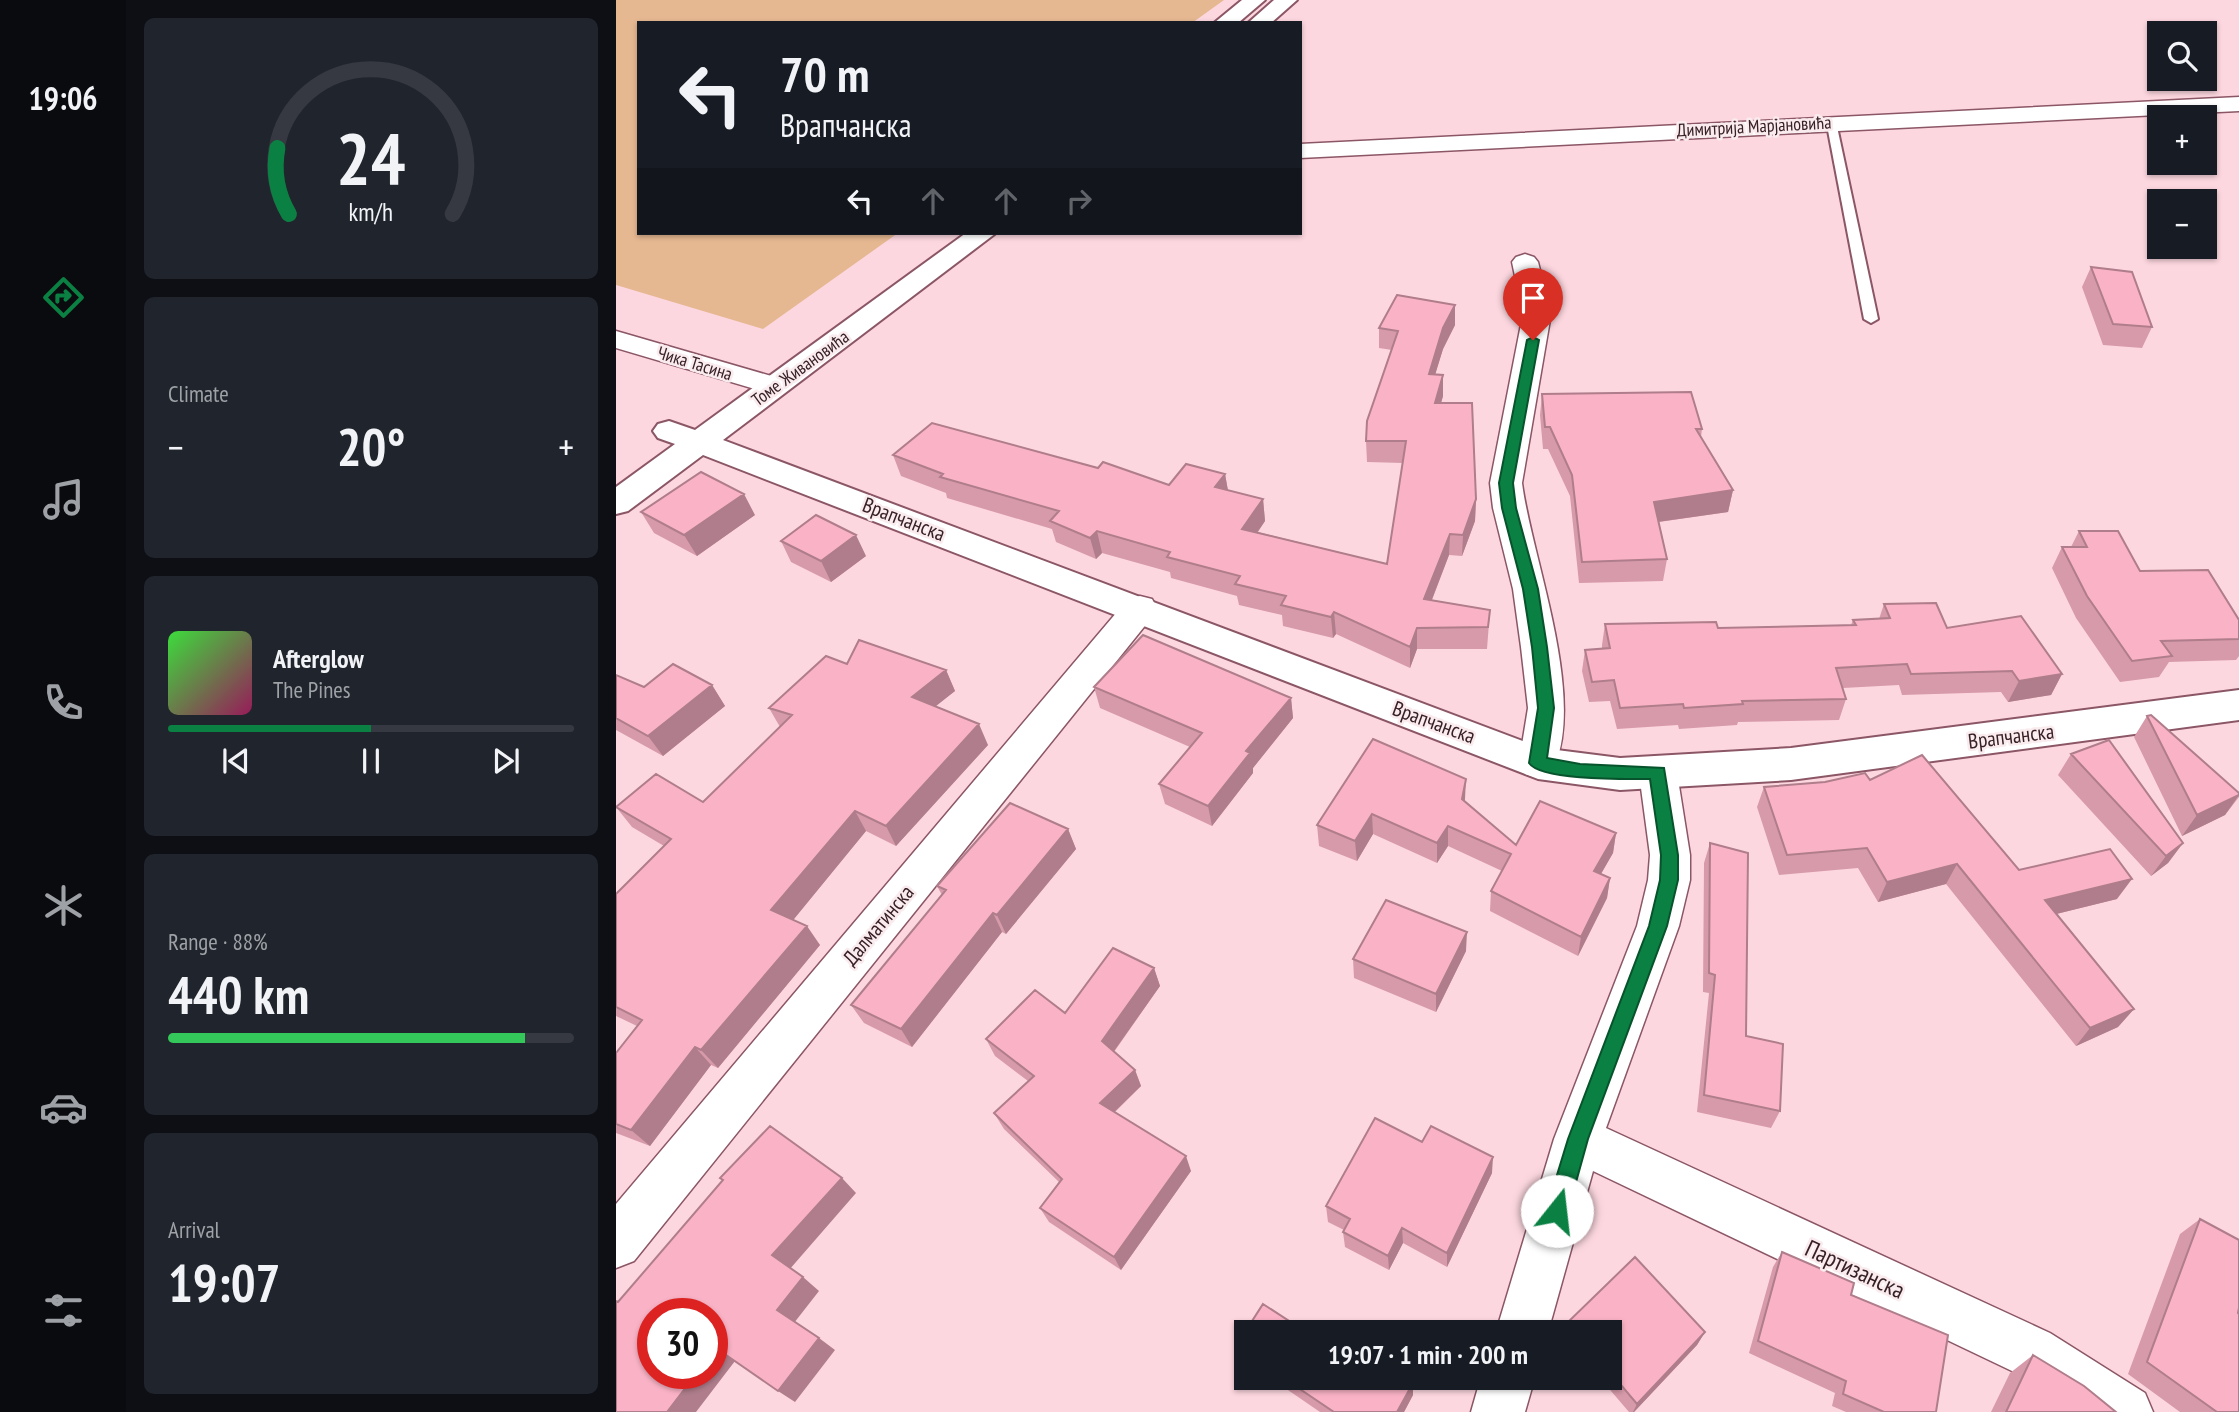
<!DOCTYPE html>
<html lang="en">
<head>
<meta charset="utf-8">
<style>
	body { margin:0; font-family:"PT Sans Narrow",sans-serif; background:#20242c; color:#f1f3f6; height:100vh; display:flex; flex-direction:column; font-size:26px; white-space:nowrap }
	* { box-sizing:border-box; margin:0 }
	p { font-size:23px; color:#9ea1a6 }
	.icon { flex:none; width:38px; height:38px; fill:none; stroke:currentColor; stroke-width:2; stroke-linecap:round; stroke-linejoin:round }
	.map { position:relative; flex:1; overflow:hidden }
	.details { display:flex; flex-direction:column; gap:18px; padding:18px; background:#0d0f14; width:490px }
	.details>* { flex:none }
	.hud { position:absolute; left:21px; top:21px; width:665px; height:214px; border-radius:0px; box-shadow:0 2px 5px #0004; background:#171b24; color:#f1f3f6; overflow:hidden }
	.controls { position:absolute; left:1531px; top:21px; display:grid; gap:14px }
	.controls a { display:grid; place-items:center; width:70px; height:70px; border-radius:0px; background:#171b24; box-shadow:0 2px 5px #0004; font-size:35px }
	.speed { position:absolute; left:21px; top:1298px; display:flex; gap:14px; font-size:35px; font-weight:700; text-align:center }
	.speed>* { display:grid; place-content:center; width:91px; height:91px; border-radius:50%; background:#171b24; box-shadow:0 2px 5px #0004; line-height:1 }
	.speed .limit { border:10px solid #d22; background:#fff; color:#111 }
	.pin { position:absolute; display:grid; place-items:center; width:60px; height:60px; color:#fff; margin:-72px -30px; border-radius:50% 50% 50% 0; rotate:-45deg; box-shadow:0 0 7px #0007 }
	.pin .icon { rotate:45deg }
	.me { position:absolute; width:77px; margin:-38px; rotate:16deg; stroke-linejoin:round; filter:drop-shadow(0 0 5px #0008) }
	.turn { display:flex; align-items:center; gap:24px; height:147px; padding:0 28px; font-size:32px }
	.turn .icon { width:91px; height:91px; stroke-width:2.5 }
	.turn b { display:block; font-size:49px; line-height:60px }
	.lanes { display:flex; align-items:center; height:66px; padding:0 28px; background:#0003; justify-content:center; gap:35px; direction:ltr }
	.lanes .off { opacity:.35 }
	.big { font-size:52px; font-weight:600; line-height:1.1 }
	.details .tile { flex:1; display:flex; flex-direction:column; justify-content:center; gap:10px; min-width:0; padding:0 24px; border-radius:10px; background:#20242c }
	.details .dial { align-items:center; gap:0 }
	.dial svg { height:182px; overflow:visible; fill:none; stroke:#363941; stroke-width:7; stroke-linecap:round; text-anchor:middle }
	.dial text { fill:#f1f3f6; stroke:none }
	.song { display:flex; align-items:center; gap:21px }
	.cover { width:84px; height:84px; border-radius:10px; background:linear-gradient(135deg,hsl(120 70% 55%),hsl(330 70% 35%)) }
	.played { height:7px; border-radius:4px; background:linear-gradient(90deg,#0b8043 50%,#363941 50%) }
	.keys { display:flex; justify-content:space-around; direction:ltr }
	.heat { display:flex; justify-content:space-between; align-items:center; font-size:38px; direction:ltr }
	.charge { height:10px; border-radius:5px; background:linear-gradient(90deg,#34c759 88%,#363941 0) }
	.trip { position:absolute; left:618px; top:1320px; width:388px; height:70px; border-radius:0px; background:#171b24; box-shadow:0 2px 5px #0004; font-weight:600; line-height:70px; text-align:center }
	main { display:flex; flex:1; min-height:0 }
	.tabs { display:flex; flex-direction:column; width:126px; justify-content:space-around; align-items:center; background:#090b0e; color:#9ea1a6 }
	.tabs .icon { width:49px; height:49px }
	.tabs .on { color:#0b8043 }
	.tabs b { font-size:32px; color:#f1f3f6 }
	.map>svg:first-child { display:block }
	.green { fill:#e5b892 }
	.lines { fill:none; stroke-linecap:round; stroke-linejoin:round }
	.service-casing { stroke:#8b5665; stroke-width:4 }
	.minor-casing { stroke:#8b5665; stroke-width:3 }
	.secondary-casing { stroke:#8b5665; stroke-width:4 }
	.service { fill:#fff; fill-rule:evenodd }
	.minor { fill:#fff; fill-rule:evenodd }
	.secondary { fill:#fff; fill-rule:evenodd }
	.wall { fill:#d79aaa }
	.shaded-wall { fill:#af7d8b }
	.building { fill:#fab3c6; stroke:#af7d8b; stroke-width:2 }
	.route { fill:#0b8043; stroke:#07532c; stroke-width:2 }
	.labels { text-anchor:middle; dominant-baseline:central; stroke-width:5; stroke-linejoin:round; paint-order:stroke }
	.far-street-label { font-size:18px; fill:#372026; stroke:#f9ebee }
	.street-label { font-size:21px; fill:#372026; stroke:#f9ebee }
	.near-street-label { font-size:24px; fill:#372026; stroke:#f9ebee }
</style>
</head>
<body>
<main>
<nav class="tabs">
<b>19:06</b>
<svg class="icon on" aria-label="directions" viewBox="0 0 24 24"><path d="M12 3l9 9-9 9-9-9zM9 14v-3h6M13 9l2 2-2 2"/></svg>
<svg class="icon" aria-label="music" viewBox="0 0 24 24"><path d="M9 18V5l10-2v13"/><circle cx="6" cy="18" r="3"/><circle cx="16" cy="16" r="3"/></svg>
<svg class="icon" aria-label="phone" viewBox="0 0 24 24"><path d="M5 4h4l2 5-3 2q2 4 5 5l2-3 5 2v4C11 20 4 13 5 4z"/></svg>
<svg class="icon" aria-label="climate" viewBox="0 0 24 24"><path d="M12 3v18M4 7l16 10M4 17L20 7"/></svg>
<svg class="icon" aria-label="car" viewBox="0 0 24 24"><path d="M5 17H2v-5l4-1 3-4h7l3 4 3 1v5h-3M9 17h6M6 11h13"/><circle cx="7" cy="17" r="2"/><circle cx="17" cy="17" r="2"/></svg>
<svg class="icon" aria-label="filters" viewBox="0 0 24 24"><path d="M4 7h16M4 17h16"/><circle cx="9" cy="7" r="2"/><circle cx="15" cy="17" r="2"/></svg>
</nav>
<section class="details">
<div class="tile dial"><svg viewBox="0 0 100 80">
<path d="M14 69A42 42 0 1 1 86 69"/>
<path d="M14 69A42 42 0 0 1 9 40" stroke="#0b8043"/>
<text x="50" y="56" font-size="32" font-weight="700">24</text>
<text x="50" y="72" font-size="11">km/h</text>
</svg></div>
<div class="tile"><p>Climate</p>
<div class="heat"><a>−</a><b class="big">20°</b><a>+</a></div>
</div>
<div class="tile">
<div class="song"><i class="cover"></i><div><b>Afterglow</b><p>The Pines</p></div></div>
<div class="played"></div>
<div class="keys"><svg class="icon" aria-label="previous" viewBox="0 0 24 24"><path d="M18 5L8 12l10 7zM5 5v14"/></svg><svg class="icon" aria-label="pause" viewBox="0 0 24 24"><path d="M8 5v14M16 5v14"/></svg><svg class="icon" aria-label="next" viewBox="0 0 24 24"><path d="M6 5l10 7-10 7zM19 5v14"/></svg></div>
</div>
<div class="tile"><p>Range · 88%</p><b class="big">440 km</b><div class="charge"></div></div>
<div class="tile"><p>Arrival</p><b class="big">19:07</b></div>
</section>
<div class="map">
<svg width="1623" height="1412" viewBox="0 0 1623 1412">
	<rect width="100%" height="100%" fill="#fdd7e0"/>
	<path class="green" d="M0,0H608L576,23H23V233H282L147,329L0,285Z"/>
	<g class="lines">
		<g class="service-casing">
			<path id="service" d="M1210,120L1220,122L1262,319L1255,323L1248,319Z"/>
		</g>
		<g class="minor-casing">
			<path id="minor" d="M1623,97V111L684,158V144Z
				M909,254L918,257L922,262L935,314L906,483C916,560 973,702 935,774L922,778L909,774L903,763L912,708L905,647L897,589L877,508L874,483L907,314L896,262L900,257Z
				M0,331L169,380L173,386L169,392L159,395L0,348Z
				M524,596L536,599L541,608L536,617L18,1261L0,1268V1204L512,599Z
				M1042,758L1056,762L1061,773L1074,855V880L1063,926L990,1128L1434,1333L1529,1393L1537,1412H1461L1396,1371L977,1171L932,1332H880L938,1139L1021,926L1032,880L1034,855L1023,773L1028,762Z
				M865,1377H919L909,1412H855Z"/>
		</g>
		<g class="secondary-casing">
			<path id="secondary" d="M626,0H649L622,23H598Z
				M658,0H681L655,23H632Z
				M350,233H380L107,440L925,748L1004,758L1175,748L1623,690V720L1175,780L1004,790L922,779L87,455L12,511L0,514V487L59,444L42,438L37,431L42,424L53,421L79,430Z"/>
		</g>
		<use href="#service" class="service"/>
		<use href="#minor" class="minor"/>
		<use href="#secondary" class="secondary"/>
	</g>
	<path class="wall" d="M1475,267L1536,327L1526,348L1487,345L1466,287Z
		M839,325L827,349L819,374L827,396L825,403L860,499L859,521L846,556L833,555L816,600L874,610L871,649H801L794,668L720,634L717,638L667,626L666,615L623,605L621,596L555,578L554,572L486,553L480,559L440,542L436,529L331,498L330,493L285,476L277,455L482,468L553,485L609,474L612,491L647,499L649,521L642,532L771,564L787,463L751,462L750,441L776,350L763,348V328Z
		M926,394L1086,429L1085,437L1117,490L1112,512L1043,522L1051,559L1047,581L963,583L954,496L932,449H927L924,415Z
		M25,512L139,515L81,556L38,533Z
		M1463,531L1524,571L1623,620V656L1620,660L1553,662L1543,677L1504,682L1460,618L1436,568L1446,547H1455Z
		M165,541L250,556L215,582L175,562Z
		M1268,604L1446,674L1435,695L1392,702L1385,692L1286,695L1283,685L1227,688L1230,699L1223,720L1122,722L1121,725L1063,729L1062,725L1001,729L994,701L973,702L966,671L969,650L986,649V645L989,624L1102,628L1235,625L1237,620L1263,619Z
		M231,664L330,670L339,691L319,706L372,745L280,846L250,831L177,920L204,945L102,1068L95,1065L34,1146L0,1133V1053L21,1026L0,1016V894L48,846L16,827L0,807L87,802L164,727L153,708Z
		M0,675L28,687L96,685L109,706L47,756L0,730Z
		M478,687L675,698L677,718L637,768V773L596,826L549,804L543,784L574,747L484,708Z
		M1531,716L1623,793V797L1609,815L1566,836L1518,737Z
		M757,739L900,845L1000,833L997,853L985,874L994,878L991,898L962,956L874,911L875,891L886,871L832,846L821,863L757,834L741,861L703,846L701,825Z
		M1455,754L1567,843L1552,863L1535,876L1442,775Z
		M1254,780L1403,870L1501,899L1440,914L1518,1009L1502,1027L1460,1046L1330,884L1262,902L1242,868L1163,875L1141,807L1148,787Z
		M452,829L460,849L390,934L386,932L296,1047L248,1023L235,1005L326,895L321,886Z
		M1094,843L1130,1036L1164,1111L1155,1128L1081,1112L1093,993L1087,992L1088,863Z
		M850,951L820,1012L738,978L737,959Z
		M538,968L544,986L498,1052L519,1070L525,1086L499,1112L575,1171L505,1270L433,1222L424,1208L443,1182L388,1129L378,1113L412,1081L379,1056L370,1039L449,1013Z
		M806,1142L876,1173L831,1267L787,1243L773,1270L729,1247L727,1232L728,1230L712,1222L710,1206Z
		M1584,1219L1622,1313L1623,1412H1564L1512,1374L1564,1234Z
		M1166,1252L1235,1295L1320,1412H1230L1216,1406L1219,1393L1133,1353L1157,1267Z
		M951,1323L1089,1332L1081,1345L1018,1412H1013L983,1377H994V1332H949Z
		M630,1332V1362L625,1359L620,1346Z
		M1417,1355L1500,1412H1375L1394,1373Z
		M653,1377H788L797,1383V1395L788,1412H704Z"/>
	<path class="shaded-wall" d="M839,305V325L827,349L813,395V374L827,328Z
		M827,375V396L819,424V403Z
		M609,474L613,496L599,487Z
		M1117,490L1112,512L1034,523L1038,502Z
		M128,494L139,515L81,556L68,535Z
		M647,499L649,521L629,550L626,529Z
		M860,499L859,521L846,556L847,535Z
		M481,531L486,553L480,559L474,538Z
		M834,534L833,555L808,620V599Z
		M240,535L250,556L215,582L205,561Z
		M718,612L720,634L717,638L715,617Z
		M801,628V649L794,668V647Z
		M330,670L339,691L305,718L296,697Z
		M1446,674L1435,695L1392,702L1403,681Z
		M96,685L109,706L47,756L32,736Z
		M675,698L677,718L637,768V773L596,826L592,806L630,751Z
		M363,724L372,745L280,846L270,826Z
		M850,779L849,799L845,820L846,799Z
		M1623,795L1609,815L1566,836L1581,815Z
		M239,811L250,831L169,930L155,910Z
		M756,814L757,834L741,861L739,841Z
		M832,826V846L821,863V843Z
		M452,829L460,849L390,934L381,915Z
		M1000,833L997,853L975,891L978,871Z
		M1567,843L1552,863L1535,876L1550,856Z
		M1341,864L1330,884L1262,902L1271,882Z
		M994,878L991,898L962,956L965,937Z
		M1516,879L1501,899L1416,920L1429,900Z
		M377,913L386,932L296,1047L285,1029Z
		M191,926L204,945L102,1068L85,1050Z
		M851,932L850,951L820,1012V994Z
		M538,968L544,986L493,1058L486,1041Z
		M1518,1009L1502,1027L1460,1046L1474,1028Z
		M79,1047L95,1065L34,1146L15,1130Z
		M519,1070L525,1086L491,1119L484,1103Z
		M570,1156L575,1171L505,1270L498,1257Z
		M877,1157L876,1173L831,1267V1253Z
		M226,1178L240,1193L173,1270L156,1255Z
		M786,1228L787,1243L773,1270L772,1256Z
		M187,1277L203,1291L178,1323L161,1310Z
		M1089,1332L1081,1345L1018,1412H1017L1021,1404Z
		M203,1338L219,1350L179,1402L162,1391Z
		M100,1348L119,1361L80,1412H51L80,1374H96V1353Z
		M797,1383V1395L788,1412H781Z"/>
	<path class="building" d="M1475,267L1516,272L1536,327L1497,324Z
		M781,295L839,305L827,328L813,374L827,375L819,403H856L860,499L847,535L834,534L808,599L874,610L872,627L801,628L794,647L718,612L715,617L665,605L670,596L619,584L624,576L551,557L554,552L481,531L474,538L434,521L443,511L324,477L327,474L277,455L316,423L482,468L487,462L553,485L570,464L609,474L599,487L647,499L626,529L771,564L790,441H750L751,421L782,331L763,328Z
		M1075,392L1086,429H1080L1117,490L1038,502L1051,559L966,562L956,475L934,427H929L926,394Z
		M85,472L128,494L68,535L25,512Z
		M200,515L240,535L205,561L165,541Z
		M1463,531H1502L1524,571L1592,570L1623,620V639L1545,641L1556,656L1516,661L1471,596L1446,547H1471Z
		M1320,603L1331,628L1405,616L1446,674L1403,681L1396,671L1295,674L1291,664L1220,668L1230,699L1126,701L1127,704L1068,708L1067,704L1004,708L998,680L976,682L969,650L994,648L989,624L1100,622L1102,628L1240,625L1237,620L1274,618L1268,604Z
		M527,635L675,698L630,751L634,753L592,806L543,784L586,733L478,687Z
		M243,640L330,670L296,697L363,724L270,826L239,811L155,910L191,926L85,1050L79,1047L15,1130L0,1124V1053L26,1020L0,1007V894L55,839L0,807L40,774L87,802L176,715L153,708L210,656L231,664Z
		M57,664L96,685L32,736L0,718V675L28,687Z
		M1535,715L1623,793V795L1581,815L1531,716Z
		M757,739L850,779L846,799L900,845L924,801L1000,833L978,871L994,878L965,937L875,891L895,854L832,826L821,843L756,814L739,841L701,825Z
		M1493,740L1567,843L1550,856L1455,754Z
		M1306,755L1403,870L1494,849L1516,879L1429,900L1518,1009L1474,1028L1341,864L1271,882L1251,848L1171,855L1148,787L1209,782L1249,773L1254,780Z
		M394,803L452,829L381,915L377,913L285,1029L235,1005L330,890L321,886Z
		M1094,843L1132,853L1130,1036L1167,1044L1164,1111L1088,1095L1099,975L1093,973Z
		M770,900L851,932L820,994L737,959Z
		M497,948L538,968L486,1041L519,1070L484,1103L570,1156L498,1257L424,1208L446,1179L378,1113L418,1076L370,1039L419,990L449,1013Z
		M759,1118L806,1142L815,1126L877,1157L831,1253L786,1228L772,1256L727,1232L734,1219L710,1206Z
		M154,1126L226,1178L156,1255L187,1277L161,1310L203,1338L162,1391L100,1348L96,1353V1314H37V1374H80L51,1412H0V1301L2,1302L107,1180L104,1178Z
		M1584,1219L1623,1240V1308L1622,1313L1623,1314V1412H1601L1531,1362Z
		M1166,1252L1238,1283L1235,1295L1332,1335L1320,1412H1268L1227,1394L1230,1381L1142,1341Z
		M1019,1257L1089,1332L1021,1404L994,1372V1332H959L951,1323Z
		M647,1304L690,1332H630V1353L620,1346Z
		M1417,1355L1468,1386L1500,1412H1390Z
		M666,1377H788L797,1383L781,1412H718Z"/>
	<path class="route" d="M917,337L923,340L897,483L900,508L922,589L931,647L938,708L931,758L964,764L1048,768L1062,855V880L1051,926L972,1139L952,1211L949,1219L941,1222L933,1219L930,1211L952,1139L1033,926L1044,880L1045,855L1034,779C1012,779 925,781 913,763L922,708L916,647L907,589L886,508L883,483L911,340Z"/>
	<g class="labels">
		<g class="far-street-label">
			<text transform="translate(1138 126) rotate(-3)">Димитрија Марјановића</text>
			<text transform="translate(79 363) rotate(17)">Чика Тасина</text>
			<text transform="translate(184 368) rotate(-36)">Томе Живановића</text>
		</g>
		<g class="street-label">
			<text transform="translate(288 519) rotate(21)">Врапчанска</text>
			<text transform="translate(818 722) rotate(20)">Врапчанска</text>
			<text transform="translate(1395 736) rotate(-7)">Врапчанска</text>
			<text transform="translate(262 925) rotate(-50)">Далматинска</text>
		</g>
		<g class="near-street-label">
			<text transform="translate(1239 1269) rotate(25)">Партизанска</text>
		</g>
	</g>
</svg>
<div class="controls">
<a><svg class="icon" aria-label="search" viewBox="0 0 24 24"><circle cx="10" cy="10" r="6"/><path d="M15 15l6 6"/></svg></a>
<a>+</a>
<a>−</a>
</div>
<div class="speed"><div class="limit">30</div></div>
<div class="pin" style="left:917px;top:340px;background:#d93025"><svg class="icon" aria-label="arrive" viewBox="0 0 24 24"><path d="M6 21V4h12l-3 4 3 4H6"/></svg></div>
<svg class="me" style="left:941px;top:1211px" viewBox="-20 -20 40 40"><circle r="19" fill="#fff"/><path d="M0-13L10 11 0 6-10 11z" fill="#0b8043"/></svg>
<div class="trip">19:07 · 1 min · 200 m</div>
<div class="hud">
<div class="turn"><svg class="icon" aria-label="left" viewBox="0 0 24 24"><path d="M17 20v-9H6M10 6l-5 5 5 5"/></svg><div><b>70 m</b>Врапчанска</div></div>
<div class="lanes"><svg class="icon" aria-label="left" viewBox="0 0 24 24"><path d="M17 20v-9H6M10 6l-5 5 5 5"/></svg><svg class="icon off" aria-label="ahead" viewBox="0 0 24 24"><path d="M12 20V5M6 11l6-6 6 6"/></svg><svg class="icon off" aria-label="ahead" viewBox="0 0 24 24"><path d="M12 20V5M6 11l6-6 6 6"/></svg><svg class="icon off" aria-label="right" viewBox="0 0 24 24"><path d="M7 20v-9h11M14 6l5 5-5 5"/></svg></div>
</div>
</div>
</main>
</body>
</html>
